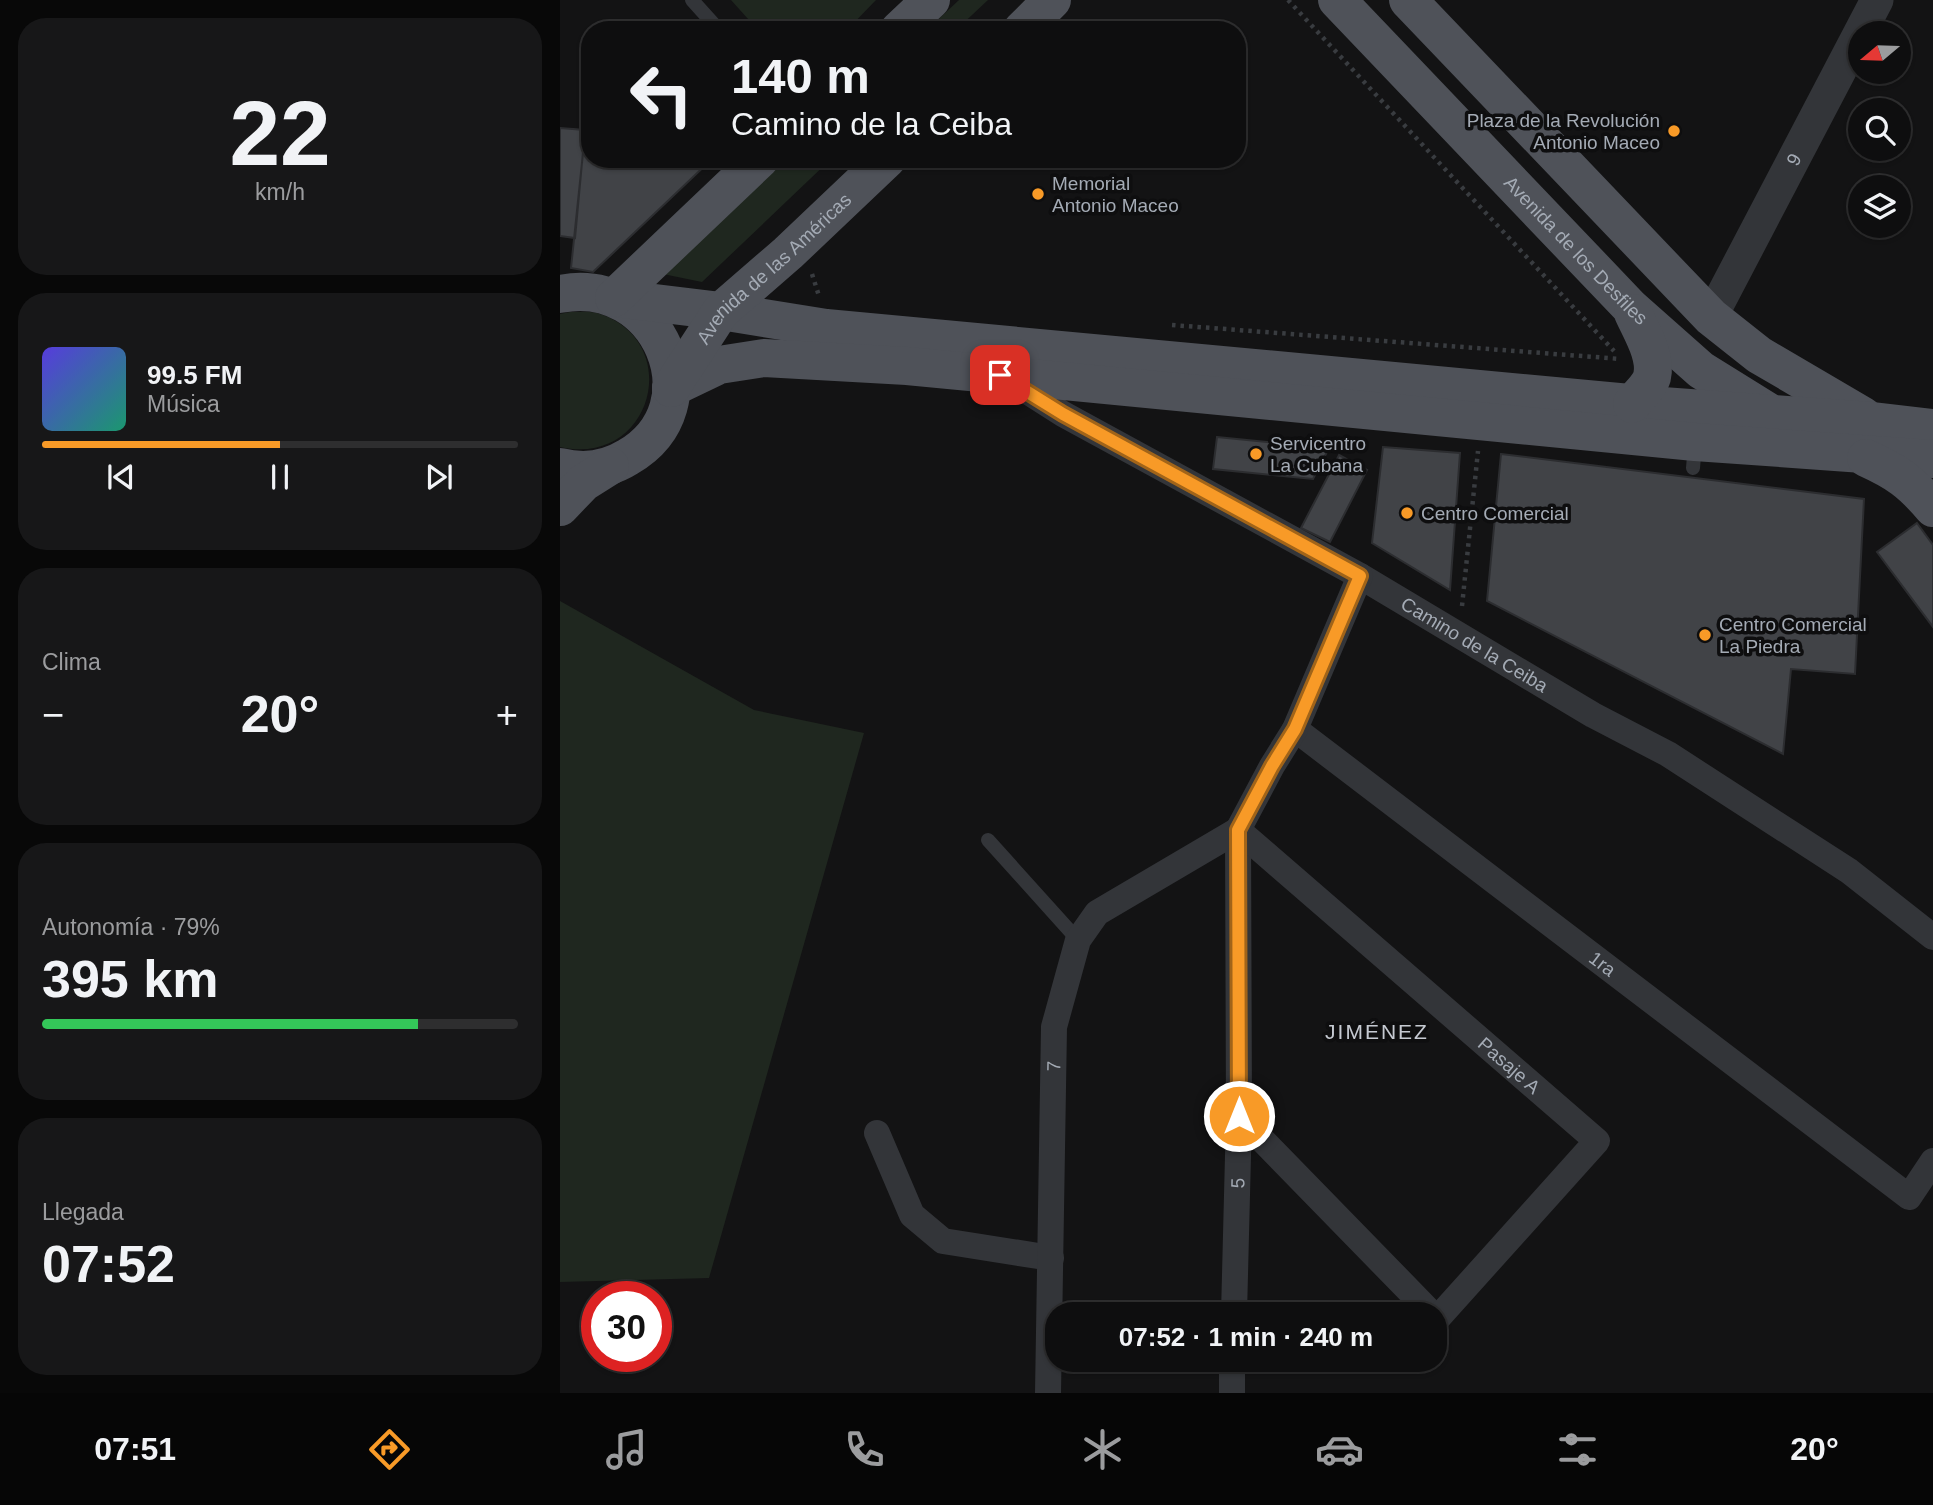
<!DOCTYPE html>
<html lang="es">
<head>
<meta charset="utf-8">
<style>
	body { margin:0; font-family:Arial,sans-serif; background:#171718; color:#f1f3f6; height:100vh; display:flex; flex-direction:column; font-size:26px; white-space:nowrap }
	* { box-sizing:border-box; margin:0 }
	p { font-size:23px; color:#9b9c9e }
	.icon { flex:none; width:38px; height:38px; fill:none; stroke:currentColor; stroke-width:2; stroke-linecap:round; stroke-linejoin:round }
	.map { position:relative; flex:1; overflow:hidden }
	.sheet { display:flex; flex-direction:column; gap:18px; padding:18px; background:#080808; width:560px }
	.sheet>* { flex:none }
	.guide { position:absolute; left:21px; top:21px; width:665px; height:147px; border-radius:28px; box-shadow:0 2px 5px #0004,0 0 0 2px #2e2e2f; background:#0e0e0f; color:#f1f3f6; overflow:hidden }
	.needle { width:46px; rotate:251deg }
	.buttons { position:absolute; left:1288px; top:21px; display:grid; gap:14px }
	.buttons a { display:grid; place-items:center; width:63px; height:63px; border-radius:50%; background:#0e0e0f; box-shadow:0 2px 5px #0004,0 0 0 2px #2e2e2f; font-size:35px }
	.speed { position:absolute; left:21px; top:1281px; display:flex; gap:14px; font-size:35px; font-weight:700; text-align:center }
	.speed>* { display:grid; place-content:center; width:91px; height:91px; border-radius:50%; background:#0e0e0f; box-shadow:0 2px 5px #0004,0 0 0 2px #2e2e2f; line-height:1 }
	.speed .limit { border:10px solid #d22; background:#fff; color:#111 }
	.pin { position:absolute; display:grid; place-items:center; width:60px; height:60px; color:#fff; margin:-30px; border-radius:14px; box-shadow:0 4px 10px #0006 }
	.me { position:absolute; width:77px; margin:-38px; rotate:0deg; stroke-linejoin:round; filter:drop-shadow(0 0 5px #0008) }
	.turn { display:flex; align-items:center; gap:24px; height:147px; padding:0 35px; font-size:32px }
	.turn .icon { width:91px; height:91px; stroke-width:2.5 }
	.turn b { display:block; font-size:49px; line-height:60px }
	.big { font-size:52px; font-weight:800; line-height:1.1 }
	.sheet .widget { flex:1; display:flex; flex-direction:column; justify-content:center; gap:10px; min-width:0; padding:0 24px; border-radius:28px; background:#171718 }
	.sheet .dial { align-items:center; gap:0 }
	.dial b { font-size:91px; line-height:1 }
	.song { display:flex; align-items:center; gap:21px }
	.cover { width:84px; height:84px; border-radius:10px; background:linear-gradient(135deg,hsl(250 70% 55%),hsl(160 70% 35%)) }
	.played { height:7px; border-radius:4px; background:linear-gradient(90deg,#f89a27 50%,#2e2e2f 50%) }
	.keys { display:flex; justify-content:space-around; direction:ltr }
	.heat { display:flex; justify-content:space-between; align-items:center; font-size:38px; direction:ltr }
	.charge { height:10px; border-radius:5px; background:linear-gradient(90deg,#34c759 79%,#2e2e2f 0) }
	.trip { position:absolute; left:485px; top:1302px; width:402px; height:70px; border-radius:28px; background:#0e0e0f; box-shadow:0 2px 5px #0004,0 0 0 2px #2e2e2f; font-weight:800; line-height:70px; text-align:center }
	.dock { display:flex; height:112px; justify-content:space-around; align-items:center; background:#060606; color:#9b9c9e }
	.dock .icon { width:49px; height:49px }
	.dock .on { color:#f89a27 }
	.dock b { font-size:32px; color:#f1f3f6 }
	main { display:flex; flex:1; min-height:0 }
	.map>svg:first-child { display:block }
	.green { fill:#1f271f }
	.building { fill:#414347; stroke:#2c2d30; stroke-width:2 }
	.lines { fill:none; stroke-linecap:round; stroke-linejoin:round }
	.path { stroke:#393c40; stroke-width:4.5; stroke-dasharray:3.5 5; stroke-linecap:butt }
	.service { stroke:#333539; stroke-width:14 }
	.minor { stroke:#333539; stroke-width:26 }
	.tertiary { stroke:#333539; stroke-width:33 }
	.primary { stroke:#4f5259; stroke-width:38 }
	.route-casing { stroke:#a16419; stroke-width:18 }
	.route { stroke:#f89a27; stroke-width:12 }
	.poi-dot { fill:#f89a27; stroke:#0e0e0f; stroke-width:2.5 }
	.labels { text-anchor:middle; dominant-baseline:central; stroke-width:7; stroke-linejoin:round; paint-order:stroke }
	.poi-label { font-size:19px; fill:#a4abb5; stroke:#0e0e0f; text-anchor:start }
	.street-label { font-size:19px; fill:#a4abb5; stroke:#0e0e0f }
	.neighbourhood-label { font-size:21px; letter-spacing:2px; fill:#c5c9d1; stroke:#0e0e0f }
</style>
</head>
<body>
<main>
<section class="sheet">
<div class="widget dial"><b>22</b><p>km/h</p></div>
<div class="widget">
<div class="song"><i class="cover"></i><div><b>99.5 FM</b><p>Música</p></div></div>
<div class="played"></div>
<div class="keys"><svg class="icon" aria-label="previous" viewBox="0 0 24 24"><path d="M18 5L8 12l10 7zM5 5v14"/></svg><svg class="icon" aria-label="pause" viewBox="0 0 24 24"><path d="M8 5v14M16 5v14"/></svg><svg class="icon" aria-label="next" viewBox="0 0 24 24"><path d="M6 5l10 7-10 7zM19 5v14"/></svg></div>
</div>
<div class="widget"><p>Clima</p>
<div class="heat"><a>−</a><b class="big">20°</b><a>+</a></div>
</div>
<div class="widget"><p>Autonomía · 79%</p><b class="big">395 km</b><div class="charge"></div></div>
<div class="widget"><p>Llegada</p><b class="big">07:52</b></div>
</section>
<div class="map">
<svg width="1373" height="1393" viewBox="0 0 1373 1393">
	<rect width="100%" height="100%" fill="#131314"/>
	<path class="green" d="M171,0H316L287,30H198Z
		M399,0H428L396,30H367Z
		M227,159H271L142,282L103,274Z
		M10,312C18,312 28,311 37,313C126,340 93,468 0,447V314Z
		M0,601L194,710L304,733L149,1278L0,1282Z"/>
	<path class="building" d="M101,21L109,30H90Z
		M30,86V159H152L33,272L11,268Z
		M0,128L25,130L15,238L0,236Z
		M657,437L769,448L753,479L653,469Z
		M823,447L900,453L890,590L812,543Z
		M941,454L1304,499L1295,674L1231,669L1223,754L927,601Z
		M779,455L807,470L770,542L741,528Z
		M1357,523L1373,545V627L1317,552Z"/>
	<g class="lines">
		<path class="path" d="M728,0L1054,351
			M252,274L259,296
			M612,325L1061,359
			M902,606L918,451"/>
		<path class="service" d="M132,0L159,30
			M1133,468L1135,444
			M428,840L518,940"/>
		<g class="minor">
			<path id="s1" d="M448,379L503,414L800,576L1033,715L1108,754L1289,871L1373,937"/>
			<path id="s2" d="M735,729L1349,1197L1373,1161"/>
			<path d="M679,1116L872,1314"/>
			<path d="M317,1133L352,1215L383,1241L491,1258"/>
			<path id="s3" d="M674,1314L679,1116L678,830L712,766L735,729L800,576"/>
			<path id="s4" d="M488,1393L494,1027L518,940L537,913L678,830L1037,1141L877,1319L875,1317"/>
			<path d="M672,1393V1360"/>
		</g>
		<path class="tertiary" id="s5" d="M1151,317L1317,0"/>
		<g class="primary">
			<path id="s6" d="M777,0L1071,308L1141,370L1207,411"/>
			<path d="M848,0L1151,317L1199,355L1303,416"/>
			<path d="M339,30L371,0"/>
			<path d="M462,30L492,0"/>
			<path d="M0,294C99,274 156,406 68,457C47,470 24,473 0,467"/>
			<path d="M54,298L161,311L266,328L1102,406L1311,421L1373,428"/>
			<path d="M54,298L200,159"/>
			<path d="M111,388L159,365L204,358L347,366L1135,442L1373,459"/>
			<path id="s7" d="M111,388L161,311L228,253L327,159"/>
			<path d="M1072,404C1078,396 1089,387 1092,377C1097,356 1081,331 1073,313"/>
			<path d="M1306,458C1337,472 1351,482 1373,508"/>
			<path d="M0,507L23,483L50,466"/>
		</g>
	</g>
	<g class="lines">
		<g class="route-casing">
			<path id="route" d="M440,375L503,414L800,576L735,729L712,766L678,830L679,1116"/>
		</g>
		<use href="#route" class="route"/>
	</g>
	<g class="poi-dot">
		<circle cx="1114" cy="131" r="7"/>
		<circle cx="478" cy="194" r="7"/>
		<circle cx="696" cy="454" r="7"/>
		<circle cx="847" cy="513" r="7"/>
		<circle cx="1145" cy="635" r="7"/>
	</g>
	<g class="labels">
		<g class="poi-label">
			<text x="1100" y="120" text-anchor="end">Plaza de la Revolución<tspan x="1100" dy="22">Antonio Maceo</tspan></text>
			<text x="492" y="183">Memorial<tspan x="492" dy="22">Antonio Maceo</tspan></text>
			<text x="710" y="443">Servicentro<tspan x="710" dy="22">La Cubana</tspan></text>
			<text x="861" y="513">Centro Comercial</text>
			<text x="1159" y="624">Centro Comercial<tspan x="1159" dy="22">La Piedra</tspan></text>
		</g>
		<g class="street-label">
			<text stroke="none"><textPath href="#s5" startOffset="178">9</textPath></text>
			<text stroke="none"><textPath href="#s6" startOffset="346">Avenida de los Desfiles</textPath></text>
			<text stroke="none"><textPath href="#s7" startOffset="159">Avenida de las Américas</textPath></text>
			<text stroke="none"><textPath href="#s1" startOffset="537">Camino de la Ceiba</textPath></text>
			<text stroke="none"><textPath href="#s2" startOffset="387">1ra</textPath></text>
			<text stroke="none"><textPath href="#s4" startOffset="1012">Pasaje A</textPath></text>
			<text stroke="none"><textPath href="#s4" startOffset="327">7</textPath></text>
			<text stroke="none"><textPath href="#s3" startOffset="131">5</textPath></text>
		</g>
		<g class="neighbourhood-label">
			<text x="817" y="1031">JIMÉNEZ</text>
		</g>
	</g>
</svg>
<div class="buttons">
<a><svg class="needle" viewBox="-14 -14 28 28"><path d="M0-13l5 13h-10z" fill="#e53935"/><path d="M0 13l5-13h-10z" fill="#9b9c9e"/></svg></a>
<a><svg class="icon" aria-label="search" viewBox="0 0 24 24"><circle cx="10" cy="10" r="6"/><path d="M15 15l6 6"/></svg></a>
<a><svg class="icon" aria-label="layers" viewBox="0 0 24 24"><path d="M12 4l9 5-9 5-9-5zM3 14l9 5 9-5"/></svg></a>
</div>
<div class="speed"><div class="limit">30</div></div>
<div class="pin" style="left:440px;top:375px;background:#d93025"><svg class="icon" aria-label="arrive" viewBox="0 0 24 24"><path d="M6 21V4h12l-3 4 3 4H6"/></svg></div>
<svg class="me" style="left:679px;top:1116px" viewBox="-20 -20 40 40"><circle r="17" fill="#f89a27" stroke="#fff" stroke-width="3"/><path d="M0-11L8 9 0 5-8 9z" fill="#fff"/></svg>
<div class="trip">07:52 · 1 min · 240 m</div>
<div class="guide">
<div class="turn"><svg class="icon" aria-label="left" viewBox="0 0 24 24"><path d="M17 20v-9H6M10 6l-5 5 5 5"/></svg><div><b>140 m</b>Camino de la Ceiba</div></div>
</div>
</div>
</main>
<nav class="dock">
<b>07:51</b>
<svg class="icon on" aria-label="directions" viewBox="0 0 24 24"><path d="M12 3l9 9-9 9-9-9zM9 14v-3h6M13 9l2 2-2 2"/></svg>
<svg class="icon" aria-label="music" viewBox="0 0 24 24"><path d="M9 18V5l10-2v13"/><circle cx="6" cy="18" r="3"/><circle cx="16" cy="16" r="3"/></svg>
<svg class="icon" aria-label="phone" viewBox="0 0 24 24"><path d="M5 4h4l2 5-3 2q2 4 5 5l2-3 5 2v4C11 20 4 13 5 4z"/></svg>
<svg class="icon" aria-label="climate" viewBox="0 0 24 24"><path d="M12 3v18M4 7l16 10M4 17L20 7"/></svg>
<svg class="icon" aria-label="car" viewBox="0 0 24 24"><path d="M5 17H2v-5l4-1 3-4h7l3 4 3 1v5h-3M9 17h6M6 11h13"/><circle cx="7" cy="17" r="2"/><circle cx="17" cy="17" r="2"/></svg>
<svg class="icon" aria-label="filters" viewBox="0 0 24 24"><path d="M4 7h16M4 17h16"/><circle cx="9" cy="7" r="2"/><circle cx="15" cy="17" r="2"/></svg>
<b>20°</b>
</nav>
</body>
</html>
